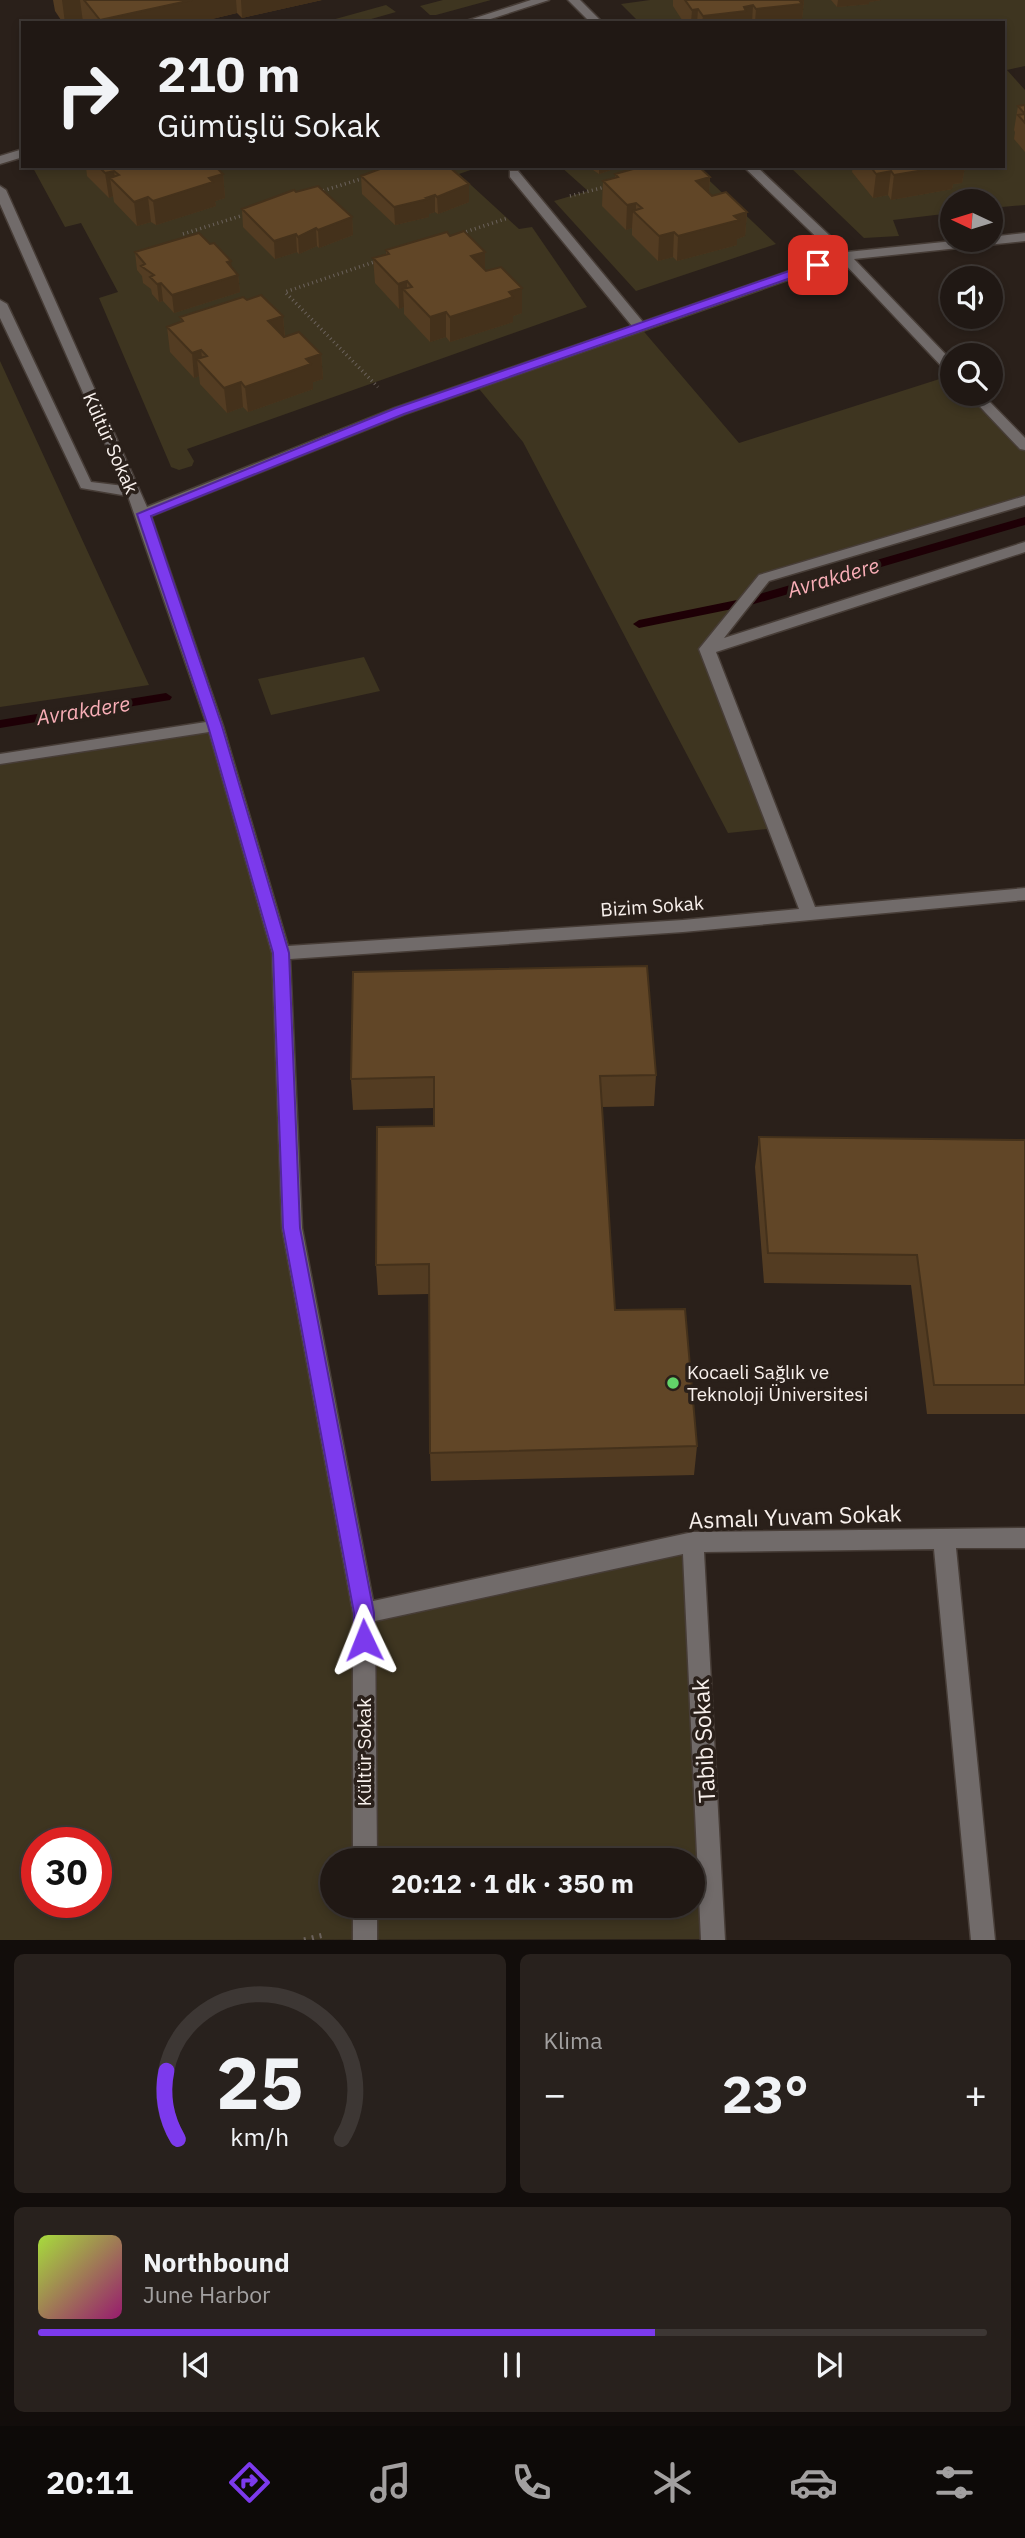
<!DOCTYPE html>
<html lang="tr">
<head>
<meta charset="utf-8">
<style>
	body { margin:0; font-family:"IBM Plex Sans",sans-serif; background:#28211d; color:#f1f3f6; height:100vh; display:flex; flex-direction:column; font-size:26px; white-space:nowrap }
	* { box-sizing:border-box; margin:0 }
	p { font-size:23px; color:#a2a0a0 }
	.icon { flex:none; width:38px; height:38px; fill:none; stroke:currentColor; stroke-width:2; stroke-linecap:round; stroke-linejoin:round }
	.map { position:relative; height:1940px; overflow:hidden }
	.panel { display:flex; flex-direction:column; gap:14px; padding:14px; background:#120d0b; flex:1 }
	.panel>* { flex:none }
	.top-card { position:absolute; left:21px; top:21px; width:984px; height:147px; border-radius:0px; box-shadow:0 4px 10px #0003,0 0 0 2px #3d3734; background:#201814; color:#f1f3f6; overflow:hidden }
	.needle { width:46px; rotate:274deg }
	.tools { position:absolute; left:940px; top:189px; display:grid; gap:14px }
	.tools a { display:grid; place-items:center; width:63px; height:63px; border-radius:50%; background:#201814; box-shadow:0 4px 10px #0003,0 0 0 2px #3d3734; font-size:35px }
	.speed { position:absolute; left:21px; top:1827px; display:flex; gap:14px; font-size:35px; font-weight:700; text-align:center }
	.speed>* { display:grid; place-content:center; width:91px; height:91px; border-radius:50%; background:#201814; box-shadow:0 4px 10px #0003,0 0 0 2px #3d3734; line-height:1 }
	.speed .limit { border:10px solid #d22; background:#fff; color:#111 }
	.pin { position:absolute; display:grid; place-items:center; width:60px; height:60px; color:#fff; margin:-30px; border-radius:14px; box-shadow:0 4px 10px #0006 }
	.me { position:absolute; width:77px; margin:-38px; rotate:358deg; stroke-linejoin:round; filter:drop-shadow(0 0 5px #0008) }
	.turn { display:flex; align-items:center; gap:24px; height:147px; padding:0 21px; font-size:32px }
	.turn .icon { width:91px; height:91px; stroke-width:2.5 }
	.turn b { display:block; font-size:49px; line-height:60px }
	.big { font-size:52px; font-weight:700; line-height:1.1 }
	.panel .tile { flex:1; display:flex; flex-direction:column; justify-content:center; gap:10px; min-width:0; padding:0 24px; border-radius:10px; background:#28211d }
	.panel .dial { align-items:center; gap:0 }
	.dial svg { height:182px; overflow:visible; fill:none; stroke:#3d3734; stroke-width:7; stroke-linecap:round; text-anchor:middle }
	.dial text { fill:#f1f3f6; stroke:none }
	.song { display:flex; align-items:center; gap:21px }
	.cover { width:84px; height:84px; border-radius:10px; background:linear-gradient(135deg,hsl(80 70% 55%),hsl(320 70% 35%)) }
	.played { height:7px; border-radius:4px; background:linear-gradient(90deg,#7c3aed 65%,#3d3734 65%) }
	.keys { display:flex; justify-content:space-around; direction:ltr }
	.heat { display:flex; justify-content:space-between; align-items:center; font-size:38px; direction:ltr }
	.panel .tiles { flex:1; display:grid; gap:14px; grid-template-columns:1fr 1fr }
	.tile:last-child { grid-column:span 2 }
	.trip { position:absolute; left:320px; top:1848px; width:385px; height:70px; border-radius:35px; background:#201814; box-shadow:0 4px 10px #0003,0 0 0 2px #3d3734; font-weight:700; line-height:70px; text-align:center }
	.dock { display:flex; height:112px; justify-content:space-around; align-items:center; background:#0d0a08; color:#a2a0a0 }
	.dock .icon { width:49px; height:49px }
	.dock .active { color:#7c3aed }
	.dock b { font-size:32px; color:#f1f3f6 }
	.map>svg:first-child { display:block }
	.green { fill:#3e3520; fill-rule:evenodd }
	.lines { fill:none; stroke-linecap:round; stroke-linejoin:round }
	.stream { fill:#1e0006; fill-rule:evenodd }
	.minor-casing { stroke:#473d37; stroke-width:3 }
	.path-far1 { stroke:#6b625c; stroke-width:3.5; stroke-dasharray:1 3.5; stroke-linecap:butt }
	.path { stroke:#6b625c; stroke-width:5; stroke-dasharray:2 6; stroke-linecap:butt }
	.minor { fill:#716b6a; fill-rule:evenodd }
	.wall { fill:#533c22 }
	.shaded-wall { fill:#44311b }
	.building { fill:#614627; stroke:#44311b; stroke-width:2 }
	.route { fill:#7c3aed; stroke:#51269a; stroke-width:2 }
	.poi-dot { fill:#62d469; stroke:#2a201a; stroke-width:2.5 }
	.labels { text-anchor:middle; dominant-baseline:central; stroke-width:7; stroke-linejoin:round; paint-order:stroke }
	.street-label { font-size:19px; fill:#f8f0ec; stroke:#2a201a }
	.poi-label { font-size:19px; fill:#f8f0ec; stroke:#2a201a; text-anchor:start }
	.water-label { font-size:21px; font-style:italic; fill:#f9aeb7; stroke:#2a201a }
	.near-street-label { font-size:23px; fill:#f8f0ec; stroke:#2a201a }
</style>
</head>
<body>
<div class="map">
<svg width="1025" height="1940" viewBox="0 0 1025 1940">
	<rect width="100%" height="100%" fill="#2a201a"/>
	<path class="green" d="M443,0H491L436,15H430L420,6Z
		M650,0H1025V66L1007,70L1025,90V205L991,208L990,201H952V213L893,220L899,236L864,238L789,166H1003V23H640L621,4Z
		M386,5L396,12L357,23H321Z
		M32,166H66L69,169L77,166H482L459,174L519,229L532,227L587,307L187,449L194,461L192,466L179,470L171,467L169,462L99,298L118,292L81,223L65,227Z
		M560,166H694L776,244L636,291L554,201L588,191Z
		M640,327L739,443L952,375V394H975L1025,446V500L764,578L707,649L776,828L728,833L523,442L475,384Z
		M0,361L149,685L0,707Z
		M364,657L380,691L271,715L258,679Z
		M215,726L281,953L292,1229L364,1612L693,1542L713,1939L0,1940V759ZM37,1843H96V1902H37ZM332,1860H693V1906H332Z"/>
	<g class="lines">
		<path class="stream" d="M1025,517V525L747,606L639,628L633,624L639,620L742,599Z
			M166,693L172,697L170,700L0,728V720Z"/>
		<g class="minor-casing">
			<path id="minor" d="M531,0H549L478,23H460Z
				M568,0H580L603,23H591Z
				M23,149V157L0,164V156Z
				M743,166H756L847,252L963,240H990V237L1025,233V241L854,259L952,361V373L947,372L842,261L405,414L151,516L223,726L288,946L683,920L799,909L699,649L759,575L1025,496V505L769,581L724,638L1025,542V552L716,652L815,907L1025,888V900L683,932L290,959L302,1228L373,1601L693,1532L1025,1528V1548H956L995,1940H971L934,1549L704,1552L725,1940H701L683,1554L375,1621L377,1860H353V1613L282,1228L272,953L209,732L0,764V754L206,722L128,496L81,488L0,318V300L7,304L91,482L124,486L0,204V186L6,190L147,507L395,408L632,326L510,177V171H518L643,322L835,255Z
				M968,394H982L1025,438V450L1020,449Z
				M353,1906H377V1940H353Z"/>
		</g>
		<path class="path-far1" d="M319,192L364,178
			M570,196L605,187
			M462,233L508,218
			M183,234L247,214
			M377,261L285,292L378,387"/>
		<path class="path" d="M304,1940L327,1934"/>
		<use href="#minor" class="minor"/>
	</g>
	<path class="wall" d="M53,0H322L242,18L237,13L212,19L213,23H63L55,11Z
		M673,0H804L802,19H800V23H684L673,6Z
		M831,0H881L869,2V4L837,7Z
		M1025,105V152L1014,139L1015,132L1014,130L1018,106Z
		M86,166H215L223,174L225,198L215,201L216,206L156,225L151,222L137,226L114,202L113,196L109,198L87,176Z
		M587,166H623L599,174Z
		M853,166H965L962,183L953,184L952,189L891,200L888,195L873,198L852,172Z
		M615,174L710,177L709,193L712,196L747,212L745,236L737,239V245L677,261L673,257L658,261L632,235V228L626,230L602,206L603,181L615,178Z
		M361,176L469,184V202L438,214L435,212L429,214V217L395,225L362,194Z
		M296,192L352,217L353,235L319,248L317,246L299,254L297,252L275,259L243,227L242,209Z
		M450,236L485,252V270L522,313L513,316V322L450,342L446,337L430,342L404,314V307L399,309L375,283L373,258L386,254V250Z
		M210,244L238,275L240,292L174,313L163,301L159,302L152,294L151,289L143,283L142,276L137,270L135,252Z
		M247,300L283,316L285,337L321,354L323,379L313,382V389L248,412L243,407L227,413L200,384L199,376L194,378L170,352L167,327L181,322L180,317Z
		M353,972L656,1075L654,1106L602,1107L615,1310L697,1446L694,1475L431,1481L430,1453L429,1294L378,1295L376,1265L434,1126V1108L353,1110L351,1079Z
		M759,1137L1025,1140V1414H927L911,1285L764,1283L755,1167Z"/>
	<path class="shaded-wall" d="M62,0H80L83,22L65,23Z
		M192,0H236L237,13L212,19L213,23H101L100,20Z
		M241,0H322L242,18Z
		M796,0H804L802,19H800V23H755L756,9Z
		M838,0H881L869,2V4L837,7Z
		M753,5L752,23H702L703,16Z
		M698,9L697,23H691L692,10Z
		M599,166H623L599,174Z
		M948,166H965L962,183L953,184L952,189L891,200L894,175Z
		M114,171L116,184L110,178L113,196L109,198L105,173Z
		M891,171L888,195L873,198L876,174Z
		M223,174L225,198L215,201L216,206L156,225L153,201L209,178Z
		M710,177L708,202L696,181Z
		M469,184V202L438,214L437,197Z
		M435,195V212L429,214V217L395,225L394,207Z
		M148,197L151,222L137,226L134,202Z
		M636,203V213L633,211L632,228L626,230L627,205Z
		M747,212L745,236L737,239V245L677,261L678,236Z
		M352,217L353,235L319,248L318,230Z
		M316,228L317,246L299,254L298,237Z
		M674,232L673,257L658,261L659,236Z
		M296,234L297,252L275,259L274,241Z
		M485,252V276L471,256Z
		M231,261L233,276L238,275L240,292L174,313L172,295L227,262Z
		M407,281V293L403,289L404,307L399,309L398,284Z
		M161,283L163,301L159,302L157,284Z
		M522,288V313L513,316V322L450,342V317L509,292Z
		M446,312V337L430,342V317Z
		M283,316L285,341L268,321Z
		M201,350L203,365L197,359L199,376L194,378L192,353Z
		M321,354L323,379L313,382V389L248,412L245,387L306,359Z
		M241,382L243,407L227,413L224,388Z"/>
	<path class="building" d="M84,0H192L100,20Z
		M685,0H799L802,4L756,9L753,5L744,7L746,11L703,16L698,9L692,10Z
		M529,20L533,23H518Z
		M1025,105V123L1018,115L1025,114L1018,106Z
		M98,166H215L223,174L209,178L213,182L153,201L148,197L134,202L110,178L119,175L114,171L105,173Z
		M388,166H448L469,184L437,197L435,195L426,198L428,199L394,207L361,176Z
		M644,166H698L710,177L696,181L712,196L726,192L747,212L734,216L739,220L678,236L674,232L659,236L633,211L642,208L636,203L627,205L603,181L618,177L615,174Z
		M870,166H948L894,175L891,171L876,174Z
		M318,186L352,217L318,230L316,228L298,237L296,234L274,241L242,209L294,190L296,192Z
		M464,231L485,252L471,256L486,271L501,267L522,288L509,292L513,297L450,317L446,312L430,317L403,289L412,287L407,281L398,284L373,258L389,254L386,250L447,232L450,236Z
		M199,233L210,244L214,243L231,261L227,262L238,275L172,295L161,283L157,284L150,277L154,275L141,266L145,264L135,252Z
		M261,295L283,316L268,321L284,337L299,332L321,354L306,359L311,364L245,387L241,382L224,388L197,359L207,356L201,350L192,353L167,327L183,321L180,317L243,297L247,300Z
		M647,966L656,1075L600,1076L615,1310L685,1309L697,1446L430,1453L429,1264L376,1265L377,1127L434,1126V1077L351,1079L353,972Z
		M759,1137L1025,1140V1385H934L917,1255L768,1253Z"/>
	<path class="route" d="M818,261L822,262V267L404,414L151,516L222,726L289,953L300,1228L374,1613V1640L371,1647L364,1650L357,1647L354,1640V1613L283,1228L273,953L208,726L137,514L396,408Z"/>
	<circle class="poi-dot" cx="673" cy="1383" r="7"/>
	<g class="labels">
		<g class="street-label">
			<text transform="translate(111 443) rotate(66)">Kültür Sokak</text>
			<text transform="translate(652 906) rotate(-4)">Bizim Sokak</text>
			<text transform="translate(364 1752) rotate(-90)">Kültür Sokak</text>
		</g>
		<g class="poi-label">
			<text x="687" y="1372">Kocaeli Sağlık ve<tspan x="687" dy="22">Teknoloji Üniversitesi</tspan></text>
		</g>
		<g class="water-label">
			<text transform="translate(833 577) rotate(-16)">Avrakdere</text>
			<text transform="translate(83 710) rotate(-9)">Avrakdere</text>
		</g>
		<g class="near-street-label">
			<text transform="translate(795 1516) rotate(-2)">Asmalı Yuvam Sokak</text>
			<text transform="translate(703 1741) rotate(-93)">Tabib Sokak</text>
		</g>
	</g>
</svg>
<div class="tools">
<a><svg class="needle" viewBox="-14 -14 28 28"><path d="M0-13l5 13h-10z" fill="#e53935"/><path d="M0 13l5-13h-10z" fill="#a2a0a0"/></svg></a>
<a><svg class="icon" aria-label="sound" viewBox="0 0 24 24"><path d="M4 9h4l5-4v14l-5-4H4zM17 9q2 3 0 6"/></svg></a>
<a><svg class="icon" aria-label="search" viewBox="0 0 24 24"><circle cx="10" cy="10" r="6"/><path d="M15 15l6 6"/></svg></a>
</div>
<div class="speed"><div class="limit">30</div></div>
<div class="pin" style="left:818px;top:265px;background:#d93025"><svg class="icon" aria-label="arrive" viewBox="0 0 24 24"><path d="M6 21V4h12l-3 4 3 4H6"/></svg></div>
<svg class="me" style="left:364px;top:1640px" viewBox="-20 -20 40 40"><path d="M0-17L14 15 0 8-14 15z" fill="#7c3aed" stroke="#fff" stroke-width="4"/></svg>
<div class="trip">20:12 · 1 dk · 350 m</div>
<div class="top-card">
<div class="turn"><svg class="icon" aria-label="right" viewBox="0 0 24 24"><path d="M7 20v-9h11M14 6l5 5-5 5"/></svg><div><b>210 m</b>Gümüşlü Sokak</div></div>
</div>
</div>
<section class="panel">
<div class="tiles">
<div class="tile dial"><svg viewBox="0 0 100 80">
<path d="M14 69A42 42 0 1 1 86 69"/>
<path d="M14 69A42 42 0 0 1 9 39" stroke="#7c3aed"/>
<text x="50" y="56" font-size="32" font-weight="700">25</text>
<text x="50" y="72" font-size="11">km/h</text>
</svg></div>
<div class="tile"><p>Klima</p>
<div class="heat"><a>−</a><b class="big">23°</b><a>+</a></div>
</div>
<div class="tile">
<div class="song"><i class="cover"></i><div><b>Northbound</b><p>June Harbor</p></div></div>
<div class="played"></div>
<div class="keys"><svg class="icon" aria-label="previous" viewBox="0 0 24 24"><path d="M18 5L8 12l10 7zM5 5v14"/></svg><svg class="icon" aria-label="pause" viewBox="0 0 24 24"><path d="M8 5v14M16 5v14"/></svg><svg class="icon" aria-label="next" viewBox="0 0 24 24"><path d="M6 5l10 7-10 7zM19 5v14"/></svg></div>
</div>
</div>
</section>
<nav class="dock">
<b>20:11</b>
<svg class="icon active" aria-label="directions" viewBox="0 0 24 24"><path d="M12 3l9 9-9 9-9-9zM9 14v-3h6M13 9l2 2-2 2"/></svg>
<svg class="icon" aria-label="music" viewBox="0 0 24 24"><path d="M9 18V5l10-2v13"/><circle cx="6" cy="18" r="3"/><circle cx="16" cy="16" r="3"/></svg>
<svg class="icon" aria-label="phone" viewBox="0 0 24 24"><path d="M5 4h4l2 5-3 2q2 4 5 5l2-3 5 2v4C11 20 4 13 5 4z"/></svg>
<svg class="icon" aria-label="climate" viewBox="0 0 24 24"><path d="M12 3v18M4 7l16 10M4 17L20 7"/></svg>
<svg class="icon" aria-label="car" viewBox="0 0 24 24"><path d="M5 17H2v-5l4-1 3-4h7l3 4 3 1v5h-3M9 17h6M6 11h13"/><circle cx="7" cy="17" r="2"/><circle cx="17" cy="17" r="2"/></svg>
<svg class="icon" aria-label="filters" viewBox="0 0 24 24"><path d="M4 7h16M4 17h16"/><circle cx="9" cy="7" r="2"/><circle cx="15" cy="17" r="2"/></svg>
</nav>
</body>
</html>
